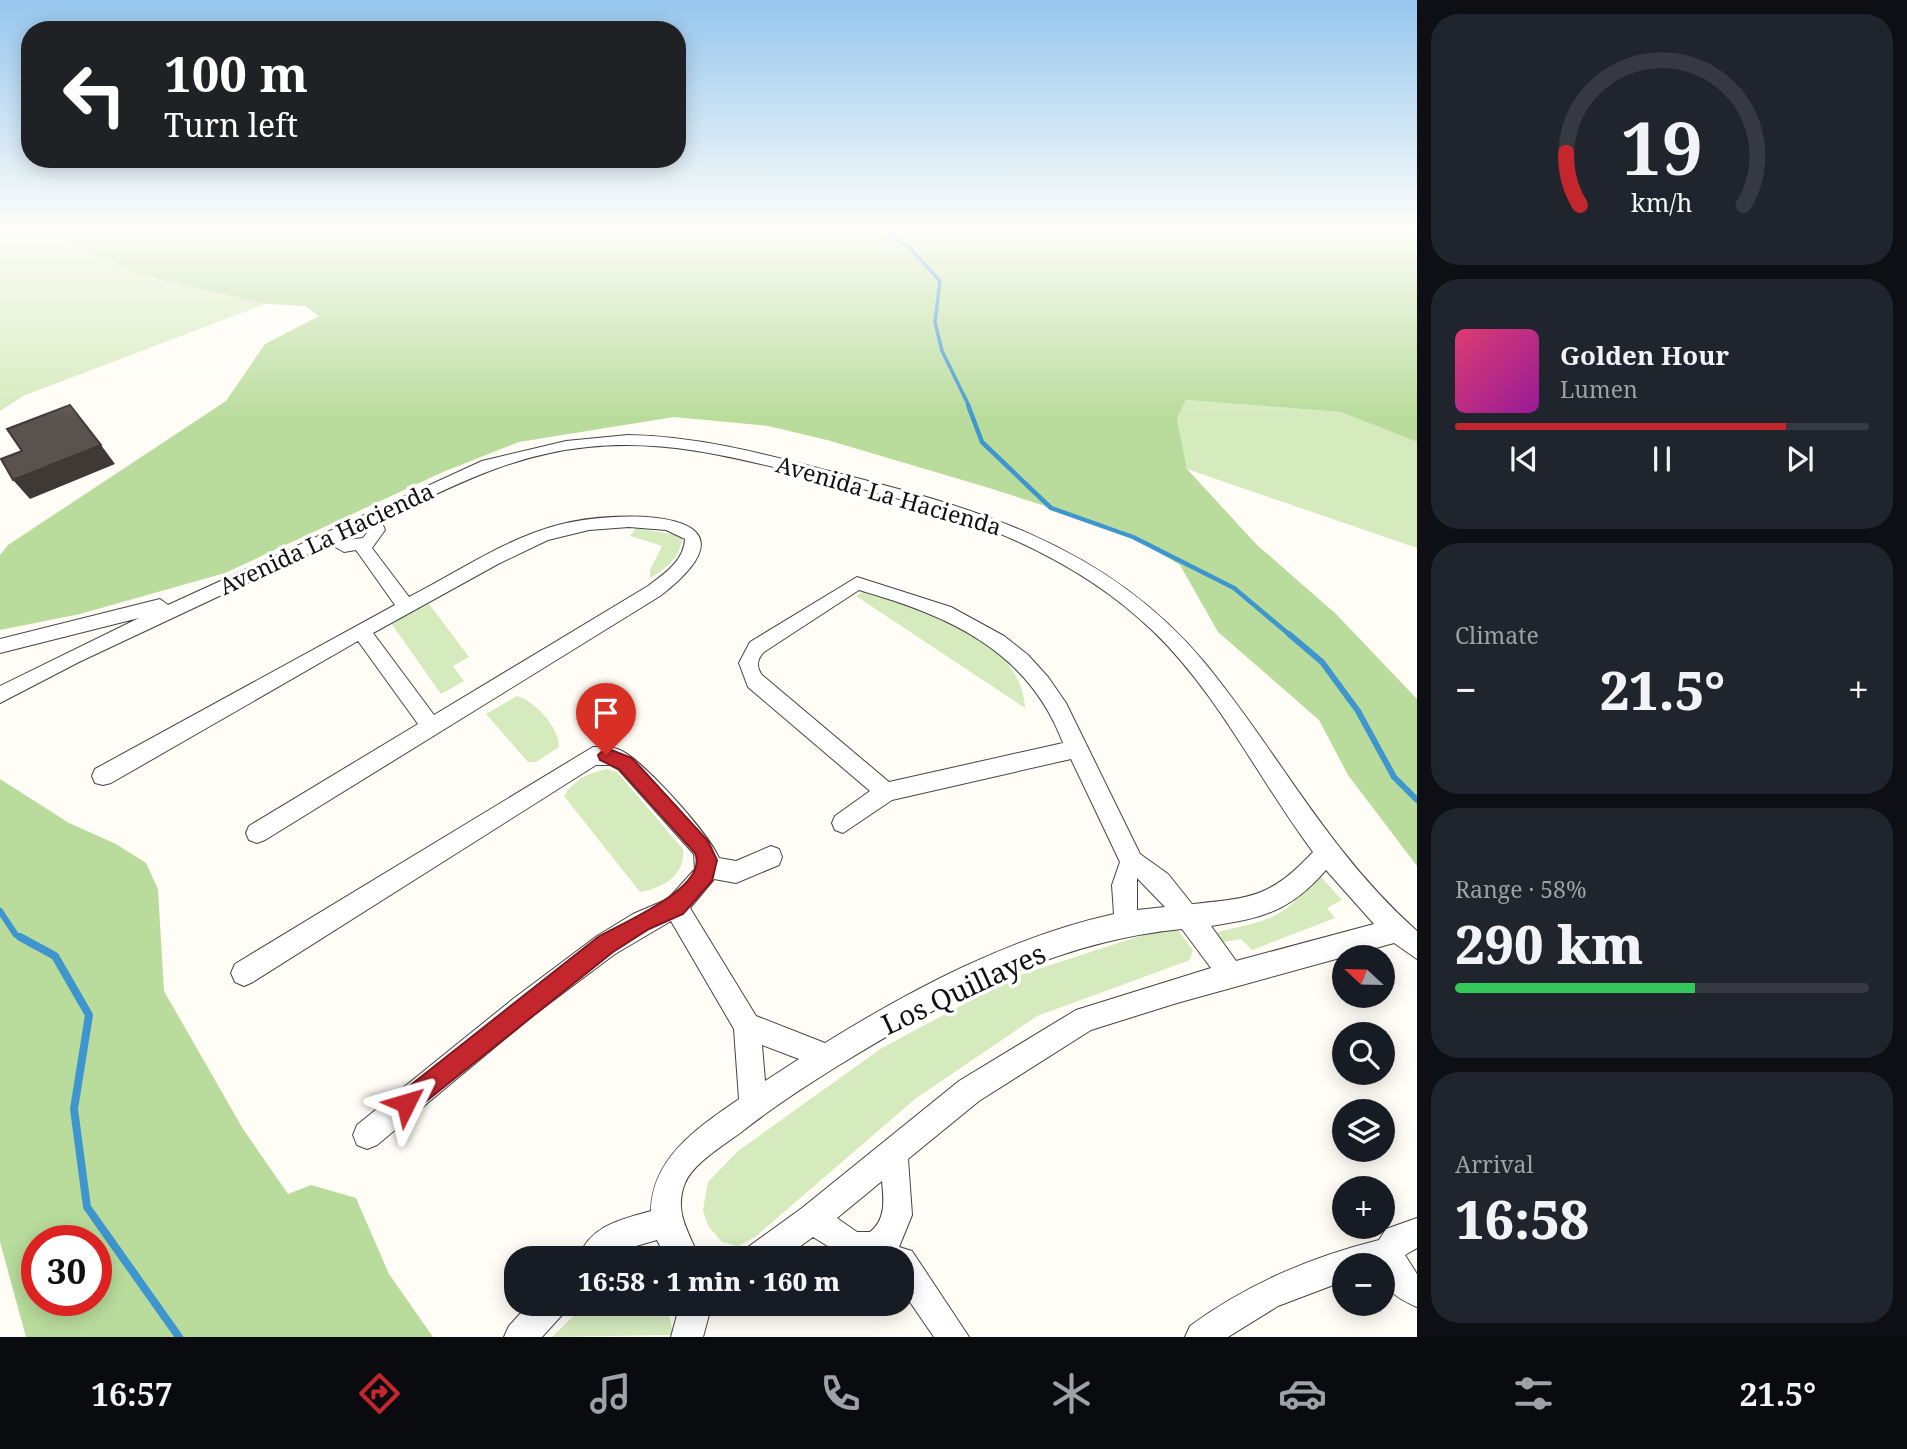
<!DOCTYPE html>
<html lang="en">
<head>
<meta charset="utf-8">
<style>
	body { margin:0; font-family:"Noto Serif",serif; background:#20242c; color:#f1f3f6; height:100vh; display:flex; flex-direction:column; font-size:26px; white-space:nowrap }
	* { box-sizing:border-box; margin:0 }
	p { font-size:23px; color:#9ea1a6 }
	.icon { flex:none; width:38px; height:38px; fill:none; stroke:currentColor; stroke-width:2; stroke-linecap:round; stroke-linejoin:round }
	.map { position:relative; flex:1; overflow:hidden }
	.drawer { display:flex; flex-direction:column; gap:14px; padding:14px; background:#0d0f14; width:490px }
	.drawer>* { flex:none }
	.guide { position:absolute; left:21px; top:21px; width:665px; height:147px; border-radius:28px; box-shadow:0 4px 18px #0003; background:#202124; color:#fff; overflow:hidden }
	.needle { width:46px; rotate:292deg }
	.tools { position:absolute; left:1332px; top:945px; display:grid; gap:14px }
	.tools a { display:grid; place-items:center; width:63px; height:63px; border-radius:50%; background:#171b24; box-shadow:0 4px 18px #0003; font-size:35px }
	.speed { position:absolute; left:21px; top:1225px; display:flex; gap:14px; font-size:35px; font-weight:700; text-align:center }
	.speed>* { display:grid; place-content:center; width:91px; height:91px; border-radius:50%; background:#171b24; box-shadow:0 4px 18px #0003; line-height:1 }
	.speed .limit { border:10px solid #d22; background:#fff; color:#111 }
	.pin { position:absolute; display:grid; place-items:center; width:60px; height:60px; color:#fff; margin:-72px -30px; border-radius:50% 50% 50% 0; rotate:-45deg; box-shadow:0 0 7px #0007 }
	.pin .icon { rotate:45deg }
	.me { position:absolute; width:77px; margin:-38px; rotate:50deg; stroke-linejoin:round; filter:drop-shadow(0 0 5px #0008) }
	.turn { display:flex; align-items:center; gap:24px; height:147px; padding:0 28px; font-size:32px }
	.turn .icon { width:91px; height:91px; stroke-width:2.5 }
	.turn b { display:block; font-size:49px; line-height:60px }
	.big { font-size:52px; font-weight:800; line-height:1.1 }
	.drawer .widget { flex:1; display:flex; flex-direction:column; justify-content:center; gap:10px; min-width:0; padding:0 24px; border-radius:28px; background:#20242c }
	.drawer .dial { align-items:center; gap:0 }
	.dial svg { height:182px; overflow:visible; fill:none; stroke:#363941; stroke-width:7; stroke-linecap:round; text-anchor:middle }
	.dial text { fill:#f1f3f6; stroke:none }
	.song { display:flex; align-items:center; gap:21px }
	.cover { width:84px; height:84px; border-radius:10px; background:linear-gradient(135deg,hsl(340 70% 55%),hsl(300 70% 35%)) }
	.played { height:7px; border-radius:4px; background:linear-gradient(90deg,#c4262e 80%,#363941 80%) }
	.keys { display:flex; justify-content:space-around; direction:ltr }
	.heat { display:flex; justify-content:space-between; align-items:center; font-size:38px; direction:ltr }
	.charge { height:10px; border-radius:5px; background:linear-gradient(90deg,#34c759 58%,#363941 0) }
	.trip { position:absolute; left:504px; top:1246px; width:410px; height:70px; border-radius:28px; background:#171b24; box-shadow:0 4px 18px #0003; font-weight:800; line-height:70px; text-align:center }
	.tabs { display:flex; height:112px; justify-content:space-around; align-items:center; background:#090b0e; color:#9ea1a6 }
	.tabs .icon { width:49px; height:49px }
	.tabs .active { color:#c4262e }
	.tabs b { font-size:32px; color:#f1f3f6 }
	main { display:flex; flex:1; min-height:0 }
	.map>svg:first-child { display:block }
	.green { fill:#d5ebbd }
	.forest { fill:#b9dc9c; fill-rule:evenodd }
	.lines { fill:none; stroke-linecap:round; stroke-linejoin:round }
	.stream-far3 { stroke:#3f96cf; stroke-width:3.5 }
	.stream-far2 { stroke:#3f96cf; stroke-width:4.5 }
	.stream-far1 { stroke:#3f96cf; stroke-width:6 }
	.stream { stroke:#3f96cf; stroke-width:8 }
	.minor-casing { stroke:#444; stroke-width:2 }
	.minor { fill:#fff; fill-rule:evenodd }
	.shaded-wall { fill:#3f3936 }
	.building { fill:#5a524d; stroke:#3f3936; stroke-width:2 }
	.route { fill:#c4262e; stroke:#7f191e; stroke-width:2 }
	.labels { text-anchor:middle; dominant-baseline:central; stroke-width:7; stroke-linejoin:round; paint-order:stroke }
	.street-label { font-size:23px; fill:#111; stroke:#fff }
	.near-street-label { font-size:28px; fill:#111; stroke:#fff }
</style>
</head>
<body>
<main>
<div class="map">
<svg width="1417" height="1337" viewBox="0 0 1417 1337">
	<rect width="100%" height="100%" fill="#fffdf5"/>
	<path class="green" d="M0,231H69V244C134,274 196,288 265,304L23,396L0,411Z
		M1186,400L1341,412L1417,442V548L1187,469L1177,418Z
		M636,528L682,536C683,555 665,570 650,578V570L662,546L630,536Z
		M862,592C921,603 1022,638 1025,708L856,596Z
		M429,604L469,657L453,666L464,681L441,694L391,623Z
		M517,696C536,702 559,727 559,747L536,762H528L486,714Z
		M607,769L617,772L683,849C686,874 664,888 640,892L564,796C572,781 590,772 607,769Z
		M1312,877H1321L1342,900L1327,908L1335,918L1252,950L1241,939L1219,943L1212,934C1237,926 1266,924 1287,908C1299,900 1303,887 1312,877Z
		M1176,928L1193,950L1190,960L1037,1016L915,1099L755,1237L738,1246L722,1242L708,1226L703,1210L708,1182L738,1151L882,1048L1014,977L1143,935Z
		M586,1304H667L673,1335L552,1337Z"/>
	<path class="forest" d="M69,231H1417V442L1341,412L1186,400L1177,418L1187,469L1257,545L1336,614L1417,699V866L1348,775L1319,720L1218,632L1180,565L1123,531L986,487L827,440L768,426L674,417L519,442L443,472L225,573L80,614L0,630V555L8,545L226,401L265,344L319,316L305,306L265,304L145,276L69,244Z
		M0,779L69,823L116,844L146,863L158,889L164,991L243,1129L288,1194L311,1185L356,1198L389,1274L433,1337H26L0,1242ZM37,1241H96V1300H37Z"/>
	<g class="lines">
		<path class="stream-far3" d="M884,231L910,248L940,281L935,322L942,351L969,406"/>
		<path class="stream-far2" d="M968,405L982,442L1051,508L1133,537L1234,588L1291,636"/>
		<path class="stream-far1" d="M1289,634L1322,662L1358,711L1394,777L1417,800
			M0,911L16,935L23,939"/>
		<path class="stream" d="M20,937L55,956L89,1015L74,1109L87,1207L179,1337"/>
		<g class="minor-casing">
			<path id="minor" d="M628,435C695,436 761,453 825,470C970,506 1105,543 1204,662C1279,753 1327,851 1417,931V959L1394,943L1177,1003L1091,1030L979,1101L908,1159L912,1215L899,1247L912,1251L969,1337H934L901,1289V1258H847L813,1237L784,1258H744L748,1247L802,1208L959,1081L1076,1010L1211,968L1182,929C1055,941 943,1001 836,1067C804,1087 773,1107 744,1130C726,1144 694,1162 685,1183C673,1213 690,1233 699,1258H666L657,1240L622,1250L614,1258H578C591,1225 620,1220 651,1211C652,1157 699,1127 739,1099L734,1029L671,921L615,954L531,1017L377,1145L367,1149L357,1145L353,1135L357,1125L513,999L597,936L633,914L668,899L695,869L694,854L619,770L610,765H596L253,982L244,986L235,982L231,973L235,964L593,747C602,747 612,746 620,750C644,761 708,833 719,858L736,861L771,846L779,849L782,857L779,865L736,883L714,879L690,908L756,1016L825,1043C914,988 1011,937 1114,914L1112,885L1120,862L1071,759L892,800L843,833L835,830L832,823L835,816L870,791L748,687L739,663L750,642L857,577L951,607L1004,636L1028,655L1048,677L1066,703L1140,854L1168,874L1192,904C1252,898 1271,897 1313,852C1259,780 1219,695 1154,632C1059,540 932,505 806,475C734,457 664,439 588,447C509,455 452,487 381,520L385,530L372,548L409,597C458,572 505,539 558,525C617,509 775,507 660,596L265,840L257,843L249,840L246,833L249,826L418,724L358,641L111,783L103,785L95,783L92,776L95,769L395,605L356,550L344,552L330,544L79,662L0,703V686L139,618L0,653V639L160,599L168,605L482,461L566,441ZM367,526L369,530L363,538L347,540L344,537ZM629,527L666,530L685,539C684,561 664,574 648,586L434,715L373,633L498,564L548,540L589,530ZM859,590C949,616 1028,650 1063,743L889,782L762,675C756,667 757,659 764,652ZM1326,870L1374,924L1236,961L1211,926C1264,918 1290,911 1326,870ZM1137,878L1165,907L1137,910ZM762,1045L799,1059L765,1081ZM882,1181C884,1201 886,1219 870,1232H857L837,1218Z
				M1417,1218V1248L1405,1255L1417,1274V1307C1396,1298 1382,1289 1382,1265H1344V1281L1278,1306L1228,1337H1185L1190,1326C1247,1284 1311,1257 1379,1240L1386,1229Z
				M529,1304H567L562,1315L542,1337H504L509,1326Z
				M680,1304H712L703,1337H671Z"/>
		</g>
		<use href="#minor" class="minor"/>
	</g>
	<path class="shaded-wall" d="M101,445L115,464L30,499L13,480Z"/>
	<path class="building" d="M70,405L101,445L13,480L1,459L22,451L7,429Z"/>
	<linearGradient id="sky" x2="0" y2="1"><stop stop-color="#95c6ee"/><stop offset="0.55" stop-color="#fffefa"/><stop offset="1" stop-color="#fffefa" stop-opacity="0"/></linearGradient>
	<rect width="1417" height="418" fill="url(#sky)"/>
	<path class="route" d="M606,748L632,758L708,841L717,860L712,881L683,914L649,929L613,952L414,1111L406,1115L398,1111L395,1103L398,1095L598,937C622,923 710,887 695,853L619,769L600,760L598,755Z"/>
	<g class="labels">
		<g class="street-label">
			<text transform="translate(889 495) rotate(16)">Avenida La Hacienda</text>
			<text transform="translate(326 538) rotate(-25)">Avenida La Hacienda</text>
		</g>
		<g class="near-street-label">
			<text transform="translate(963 988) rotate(-25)">Los Quillayes</text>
		</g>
	</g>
</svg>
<div class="tools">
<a><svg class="needle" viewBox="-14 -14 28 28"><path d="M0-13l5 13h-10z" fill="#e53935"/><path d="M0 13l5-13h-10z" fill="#9ea1a6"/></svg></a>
<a><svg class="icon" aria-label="search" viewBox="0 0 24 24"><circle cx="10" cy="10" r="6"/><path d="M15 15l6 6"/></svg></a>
<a><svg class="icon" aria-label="layers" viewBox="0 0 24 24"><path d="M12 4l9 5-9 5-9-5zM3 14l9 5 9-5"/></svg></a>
<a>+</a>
<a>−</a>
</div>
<div class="speed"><div class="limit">30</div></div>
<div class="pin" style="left:606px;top:755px;background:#d93025"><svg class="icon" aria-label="arrive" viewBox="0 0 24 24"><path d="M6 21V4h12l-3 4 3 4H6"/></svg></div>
<svg class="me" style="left:406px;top:1103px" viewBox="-20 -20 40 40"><path d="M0-17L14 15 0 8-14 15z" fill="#c4262e" stroke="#fff" stroke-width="4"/></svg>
<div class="trip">16:58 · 1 min · 160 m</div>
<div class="guide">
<div class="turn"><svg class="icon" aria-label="left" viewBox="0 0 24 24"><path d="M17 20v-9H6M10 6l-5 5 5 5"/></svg><div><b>100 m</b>Turn left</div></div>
</div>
</div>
<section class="drawer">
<div class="widget dial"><svg viewBox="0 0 100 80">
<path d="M14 69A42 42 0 1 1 86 69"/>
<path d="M14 69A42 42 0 0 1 8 46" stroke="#c4262e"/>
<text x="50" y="56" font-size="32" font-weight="700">19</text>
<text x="50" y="72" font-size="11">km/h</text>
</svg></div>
<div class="widget">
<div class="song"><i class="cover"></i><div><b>Golden Hour</b><p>Lumen</p></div></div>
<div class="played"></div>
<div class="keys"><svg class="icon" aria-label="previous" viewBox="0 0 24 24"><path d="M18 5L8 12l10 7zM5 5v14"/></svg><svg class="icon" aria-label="pause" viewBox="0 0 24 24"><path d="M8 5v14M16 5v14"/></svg><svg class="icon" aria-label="next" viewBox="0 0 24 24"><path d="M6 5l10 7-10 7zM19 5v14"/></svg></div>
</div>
<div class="widget"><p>Climate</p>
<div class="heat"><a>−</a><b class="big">21.5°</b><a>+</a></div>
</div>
<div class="widget"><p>Range · 58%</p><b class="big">290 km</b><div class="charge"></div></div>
<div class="widget"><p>Arrival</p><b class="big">16:58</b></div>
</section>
</main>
<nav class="tabs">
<b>16:57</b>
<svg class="icon active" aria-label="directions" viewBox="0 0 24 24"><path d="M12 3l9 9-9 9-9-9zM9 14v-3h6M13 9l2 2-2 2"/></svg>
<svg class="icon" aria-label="music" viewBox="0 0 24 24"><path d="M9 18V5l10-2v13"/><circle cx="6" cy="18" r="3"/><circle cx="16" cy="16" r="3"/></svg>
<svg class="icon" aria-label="phone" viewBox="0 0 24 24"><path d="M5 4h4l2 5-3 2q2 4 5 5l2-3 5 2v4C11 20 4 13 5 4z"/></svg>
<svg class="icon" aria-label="climate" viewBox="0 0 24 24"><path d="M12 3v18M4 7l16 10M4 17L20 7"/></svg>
<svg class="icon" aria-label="car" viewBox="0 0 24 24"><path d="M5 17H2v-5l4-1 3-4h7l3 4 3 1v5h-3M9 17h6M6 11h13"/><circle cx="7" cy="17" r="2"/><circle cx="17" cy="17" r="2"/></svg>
<svg class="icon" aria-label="filters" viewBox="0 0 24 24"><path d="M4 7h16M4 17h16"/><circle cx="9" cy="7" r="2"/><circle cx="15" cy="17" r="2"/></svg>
<b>21.5°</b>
</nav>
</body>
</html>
